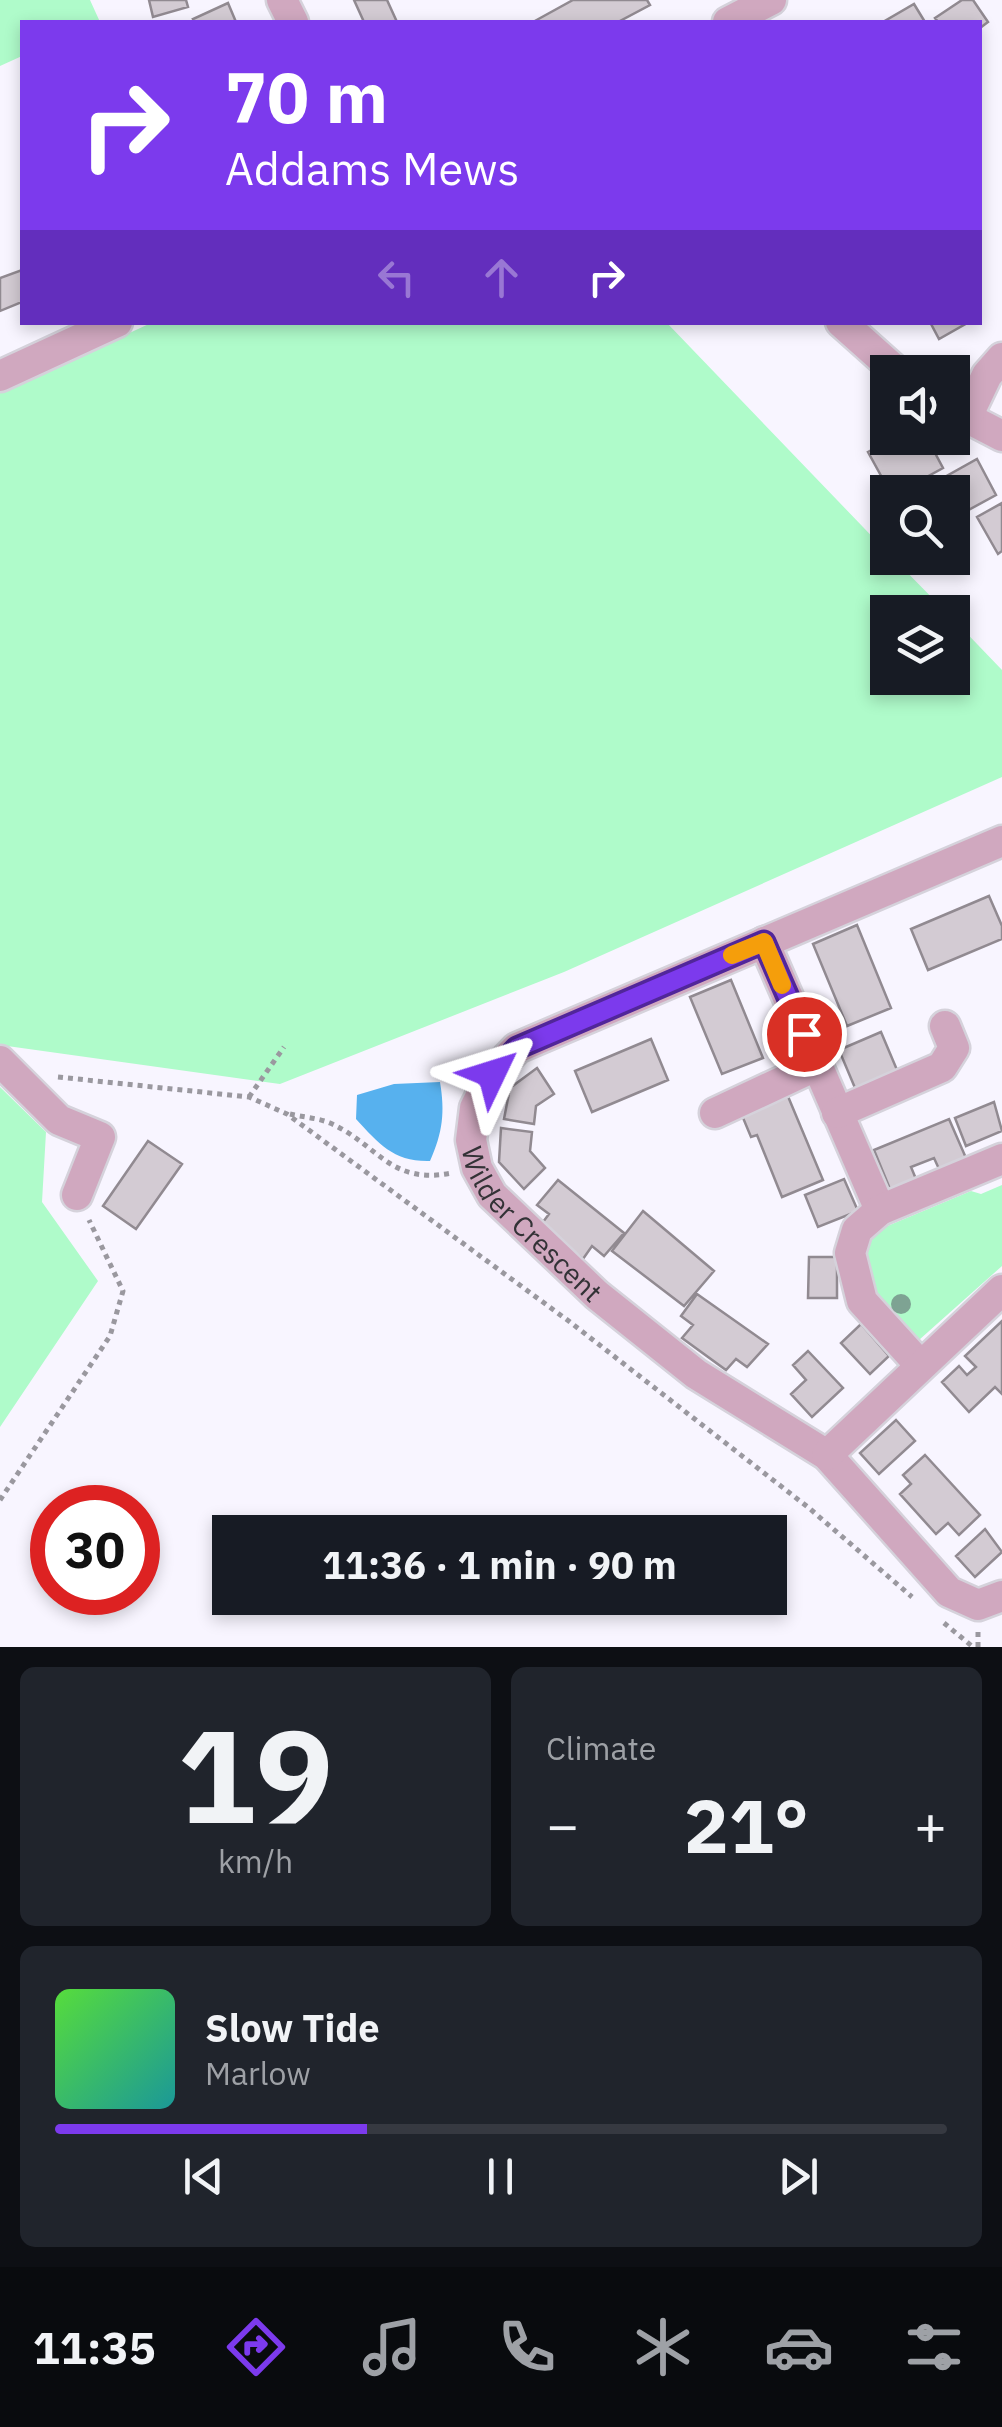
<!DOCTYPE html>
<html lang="en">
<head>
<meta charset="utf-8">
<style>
	body { margin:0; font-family:"IBM Plex Sans",sans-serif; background:#20242c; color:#f1f3f6; height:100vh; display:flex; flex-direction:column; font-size:38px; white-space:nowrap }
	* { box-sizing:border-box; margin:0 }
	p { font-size:32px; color:#9ea1a6 }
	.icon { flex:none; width:55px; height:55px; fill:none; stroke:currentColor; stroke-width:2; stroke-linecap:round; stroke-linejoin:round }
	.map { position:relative; height:1647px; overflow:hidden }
	.side { display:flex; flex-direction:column; gap:20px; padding:20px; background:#0d0f14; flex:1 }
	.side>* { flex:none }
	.guide { position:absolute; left:20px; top:20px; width:962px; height:305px; border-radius:0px; box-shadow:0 5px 15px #0003; background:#7c3aed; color:#fff; overflow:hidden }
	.controls { position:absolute; left:870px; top:355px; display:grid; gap:20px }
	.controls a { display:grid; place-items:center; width:100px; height:100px; border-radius:0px; background:#171b24; box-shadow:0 5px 15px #0003; font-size:50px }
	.speed { position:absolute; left:30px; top:1485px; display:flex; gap:20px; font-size:50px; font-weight:700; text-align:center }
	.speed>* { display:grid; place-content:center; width:130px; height:130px; border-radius:50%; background:#171b24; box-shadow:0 5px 15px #0003; line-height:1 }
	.speed .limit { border:15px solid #d22; background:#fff; color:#111 }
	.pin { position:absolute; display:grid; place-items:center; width:85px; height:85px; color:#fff; margin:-42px; border:5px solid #fff; border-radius:50%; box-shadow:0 2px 10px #0007 }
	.me { position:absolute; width:110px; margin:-55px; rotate:49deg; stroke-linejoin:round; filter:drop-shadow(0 0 8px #0008) }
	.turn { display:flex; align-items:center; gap:35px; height:210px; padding:0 40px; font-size:45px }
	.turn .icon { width:130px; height:130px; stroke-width:2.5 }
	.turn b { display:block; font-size:70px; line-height:85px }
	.lanes { display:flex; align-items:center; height:95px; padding:0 40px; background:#0003; justify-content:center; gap:50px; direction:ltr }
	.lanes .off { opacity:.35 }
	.big { font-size:75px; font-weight:700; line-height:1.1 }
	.side .widget { flex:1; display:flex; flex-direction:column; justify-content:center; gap:15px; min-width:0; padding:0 35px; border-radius:15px; background:#20242c }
	.side .dial { align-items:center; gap:0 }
	.dial b { font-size:130px; line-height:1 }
	.song { display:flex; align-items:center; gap:30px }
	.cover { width:120px; height:120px; border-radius:15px; background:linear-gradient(135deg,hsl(110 70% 55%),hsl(180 70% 35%)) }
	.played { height:10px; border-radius:5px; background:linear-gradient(90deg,#7c3aed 35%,#363941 35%) }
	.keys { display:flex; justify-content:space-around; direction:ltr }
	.heat { display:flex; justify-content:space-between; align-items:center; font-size:55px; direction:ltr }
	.side .tiles { flex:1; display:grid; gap:20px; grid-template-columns:1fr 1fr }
	.widget:last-child { grid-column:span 2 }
	.trip { position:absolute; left:212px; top:1515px; width:575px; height:100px; border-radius:0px; background:#171b24; box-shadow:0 5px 15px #0003; font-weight:700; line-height:100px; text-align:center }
	.tab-bar { display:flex; height:160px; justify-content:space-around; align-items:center; background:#090b0e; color:#9ea1a6 }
	.tab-bar .icon { width:70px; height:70px }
	.tab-bar .on { color:#7c3aed }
	.tab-bar b { font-size:45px; color:#f1f3f6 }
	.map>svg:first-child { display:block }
	.green { fill:#affbca }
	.water { fill:#57b1ee }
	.building { fill:#d3cbd3; stroke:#918a91; stroke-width:2.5 }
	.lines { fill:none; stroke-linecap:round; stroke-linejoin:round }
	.minor-casing { stroke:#d5d2db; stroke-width:35 }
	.path { stroke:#9a989f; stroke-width:5; stroke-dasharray:5 5; stroke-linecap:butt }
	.minor { stroke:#d0a8bf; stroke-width:30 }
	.tree { fill:#7ea393 }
	.route-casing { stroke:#51269a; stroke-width:25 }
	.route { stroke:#7c3aed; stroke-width:18 }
	.slow { stroke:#f59e0b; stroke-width:18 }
	.labels { text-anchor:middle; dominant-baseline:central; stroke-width:8; stroke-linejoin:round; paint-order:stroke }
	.street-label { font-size:28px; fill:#333236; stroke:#fff }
</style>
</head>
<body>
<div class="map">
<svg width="1002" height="1647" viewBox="0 0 1002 1647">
	<rect width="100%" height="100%" fill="#f8f5ff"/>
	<path class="green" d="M0,0H90L100,22H22V56L0,66Z
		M151,323H667L887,552L888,558H893L946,612H888V678H952L953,619L1002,670V777L564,972L280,1084L0,1045V393Z
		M0,1087L46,1132L42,1202L98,1281L0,1427Z
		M1002,1185V1266L919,1340C885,1320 841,1271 873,1232L971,1191L981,1194Z"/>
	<path class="water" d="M440,1082C445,1112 443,1132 430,1161C394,1162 379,1144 356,1119L357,1095L394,1084Z"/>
	<path class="building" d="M149,0H186L188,7L153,17Z
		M354,0H387L397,22H364Z
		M573,0H647L650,5L618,22H533Z
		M962,0H973L988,22L980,28V22H938L935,18Z
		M228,3L236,22H195L193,19Z
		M914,4L925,22H883Z
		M22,270V302L0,311V278Z
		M930,322H969L939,339Z
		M894,438H927L943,468L899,492H890L868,452Z
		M977,459L996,495L952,519V492H930L927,487Z
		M1002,503V551L998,554L977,517Z
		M989,896L1002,926V939L928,970L911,929Z
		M857,925L891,1008L847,1026L813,944Z
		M731,980L763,1058L722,1074L690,997Z
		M881,1032L900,1077L858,1095L839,1050Z
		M651,1039L668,1080L592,1112L575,1071Z
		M537,1068L554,1094L536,1106L534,1124L504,1119L510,1088Z
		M787,1094L823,1180L782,1197L757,1135L751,1137L741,1113Z
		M994,1102L1002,1131L966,1146L955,1118Z
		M949,1119L966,1158L939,1169L934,1158L911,1167L916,1179L890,1189L874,1150Z
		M501,1128L532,1132L530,1151L545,1168L524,1189L499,1162Z
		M148,1141L182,1164L136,1229L103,1206Z
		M844,1179L858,1211L818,1227L805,1195Z
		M558,1180L624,1233L604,1256L592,1246L583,1259L540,1226L549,1214L537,1205Z
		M643,1211L714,1271L684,1306L612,1251Z
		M809,1257H837V1298H808Z
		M697,1294L768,1344L747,1367L736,1359L726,1370L682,1338L693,1325L681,1316Z
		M1002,1321V1394L995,1387L969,1412L942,1382L959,1366L967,1375L976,1367L965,1356Z
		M861,1324L889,1356L870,1374L841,1343Z
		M808,1351L843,1388L812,1417L791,1394L806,1380L793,1365Z
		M896,1420L915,1441L879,1474L860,1453Z
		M925,1455L980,1515L959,1535L948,1523L936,1534L900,1494L911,1484L903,1475Z
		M985,1529L1002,1552L975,1577L956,1556Z"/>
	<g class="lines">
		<g class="minor-casing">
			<g id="minor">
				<path d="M282,0L293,22"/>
				<path d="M728,22L771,0"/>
				<path d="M841,322L897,372"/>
				<path d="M0,376L117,322"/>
				<path d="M952,410L1002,436"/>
				<path d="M966,419L987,375L1002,358"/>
				<path id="s1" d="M1002,841L517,1048L492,1074L475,1108L471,1140L477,1168L492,1195L597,1295L696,1374L827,1455L949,1592L978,1605L1002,1596"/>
				<path d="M764,942L880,1210"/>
				<path d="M0,1061L59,1120L100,1137L77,1195"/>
				<path d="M715,1113L818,1065"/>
				<path d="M837,1113L942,1067L954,1048L945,1026"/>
				<path d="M920,1365L862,1301L850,1253L857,1230L880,1210L1002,1159"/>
				<path d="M827,1455L1002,1290"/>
			</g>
		</g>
		<path class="path" d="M58,1077L249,1097L287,1114L570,1322L809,1508L912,1597
			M249,1097L284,1047
			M290,1114C302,1117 318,1118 330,1123C379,1145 389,1185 452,1173
			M0,1500L110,1336L123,1291L89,1220
			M944,1623L973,1647
			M978,1647V1630"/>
		<use href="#minor" class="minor"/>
	</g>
	<circle class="tree" cx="901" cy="1304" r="10"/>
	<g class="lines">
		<g class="route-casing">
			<path id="route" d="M492,1074L517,1048L764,942L804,1034"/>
		</g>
		<use href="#route" class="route"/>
		<path class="slow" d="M732,955L764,942L782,985"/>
	</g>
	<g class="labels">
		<g class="street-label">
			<text stroke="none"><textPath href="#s1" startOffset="740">Wilder Crescent</textPath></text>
		</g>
	</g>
</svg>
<div class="controls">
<a><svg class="icon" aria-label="sound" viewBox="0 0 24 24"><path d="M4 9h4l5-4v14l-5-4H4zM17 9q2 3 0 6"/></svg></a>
<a><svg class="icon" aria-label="search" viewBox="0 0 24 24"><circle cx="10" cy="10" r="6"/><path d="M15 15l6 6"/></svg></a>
<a><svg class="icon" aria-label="layers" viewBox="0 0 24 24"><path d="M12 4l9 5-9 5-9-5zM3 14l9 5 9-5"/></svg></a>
</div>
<div class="speed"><div class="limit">30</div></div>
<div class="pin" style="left:804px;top:1034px;background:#d93025"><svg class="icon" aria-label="arrive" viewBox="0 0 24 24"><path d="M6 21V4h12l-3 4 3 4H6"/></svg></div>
<svg class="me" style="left:492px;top:1074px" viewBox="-20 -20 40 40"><path d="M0-17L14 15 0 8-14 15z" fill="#7c3aed" stroke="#fff" stroke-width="4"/></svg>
<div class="trip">11:36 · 1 min · 90 m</div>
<div class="guide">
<div class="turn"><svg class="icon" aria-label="right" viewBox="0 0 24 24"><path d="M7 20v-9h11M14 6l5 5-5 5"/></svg><div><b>70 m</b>Addams Mews</div></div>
<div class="lanes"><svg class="icon off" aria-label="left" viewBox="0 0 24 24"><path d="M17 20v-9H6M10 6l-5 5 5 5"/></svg><svg class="icon off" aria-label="ahead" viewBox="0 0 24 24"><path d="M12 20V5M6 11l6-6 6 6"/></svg><svg class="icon" aria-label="right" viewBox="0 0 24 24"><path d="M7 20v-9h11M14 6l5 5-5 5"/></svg></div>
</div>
</div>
<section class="side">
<div class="tiles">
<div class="widget dial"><b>19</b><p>km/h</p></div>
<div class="widget"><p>Climate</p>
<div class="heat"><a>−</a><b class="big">21°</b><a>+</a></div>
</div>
<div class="widget">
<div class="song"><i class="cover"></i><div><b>Slow Tide</b><p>Marlow</p></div></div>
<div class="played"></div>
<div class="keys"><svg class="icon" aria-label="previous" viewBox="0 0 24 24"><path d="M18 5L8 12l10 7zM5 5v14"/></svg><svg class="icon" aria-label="pause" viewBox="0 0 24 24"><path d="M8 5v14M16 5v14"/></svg><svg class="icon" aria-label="next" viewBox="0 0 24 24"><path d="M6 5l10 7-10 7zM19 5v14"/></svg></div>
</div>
</div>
</section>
<nav class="tab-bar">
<b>11:35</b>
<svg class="icon on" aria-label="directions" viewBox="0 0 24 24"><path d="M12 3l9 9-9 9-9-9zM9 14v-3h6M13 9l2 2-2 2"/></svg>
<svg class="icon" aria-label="music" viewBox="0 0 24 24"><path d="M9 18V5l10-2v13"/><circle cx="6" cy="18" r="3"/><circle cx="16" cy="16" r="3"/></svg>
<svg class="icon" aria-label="phone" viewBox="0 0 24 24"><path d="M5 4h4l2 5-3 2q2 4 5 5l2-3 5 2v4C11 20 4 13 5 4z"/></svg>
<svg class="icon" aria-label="climate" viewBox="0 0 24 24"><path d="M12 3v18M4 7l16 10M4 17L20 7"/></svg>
<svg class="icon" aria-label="car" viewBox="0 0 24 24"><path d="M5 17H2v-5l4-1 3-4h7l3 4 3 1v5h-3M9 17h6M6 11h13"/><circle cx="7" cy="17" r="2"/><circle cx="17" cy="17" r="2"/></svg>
<svg class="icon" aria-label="filters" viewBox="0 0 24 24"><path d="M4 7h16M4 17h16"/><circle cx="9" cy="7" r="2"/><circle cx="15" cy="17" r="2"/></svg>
</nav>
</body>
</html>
